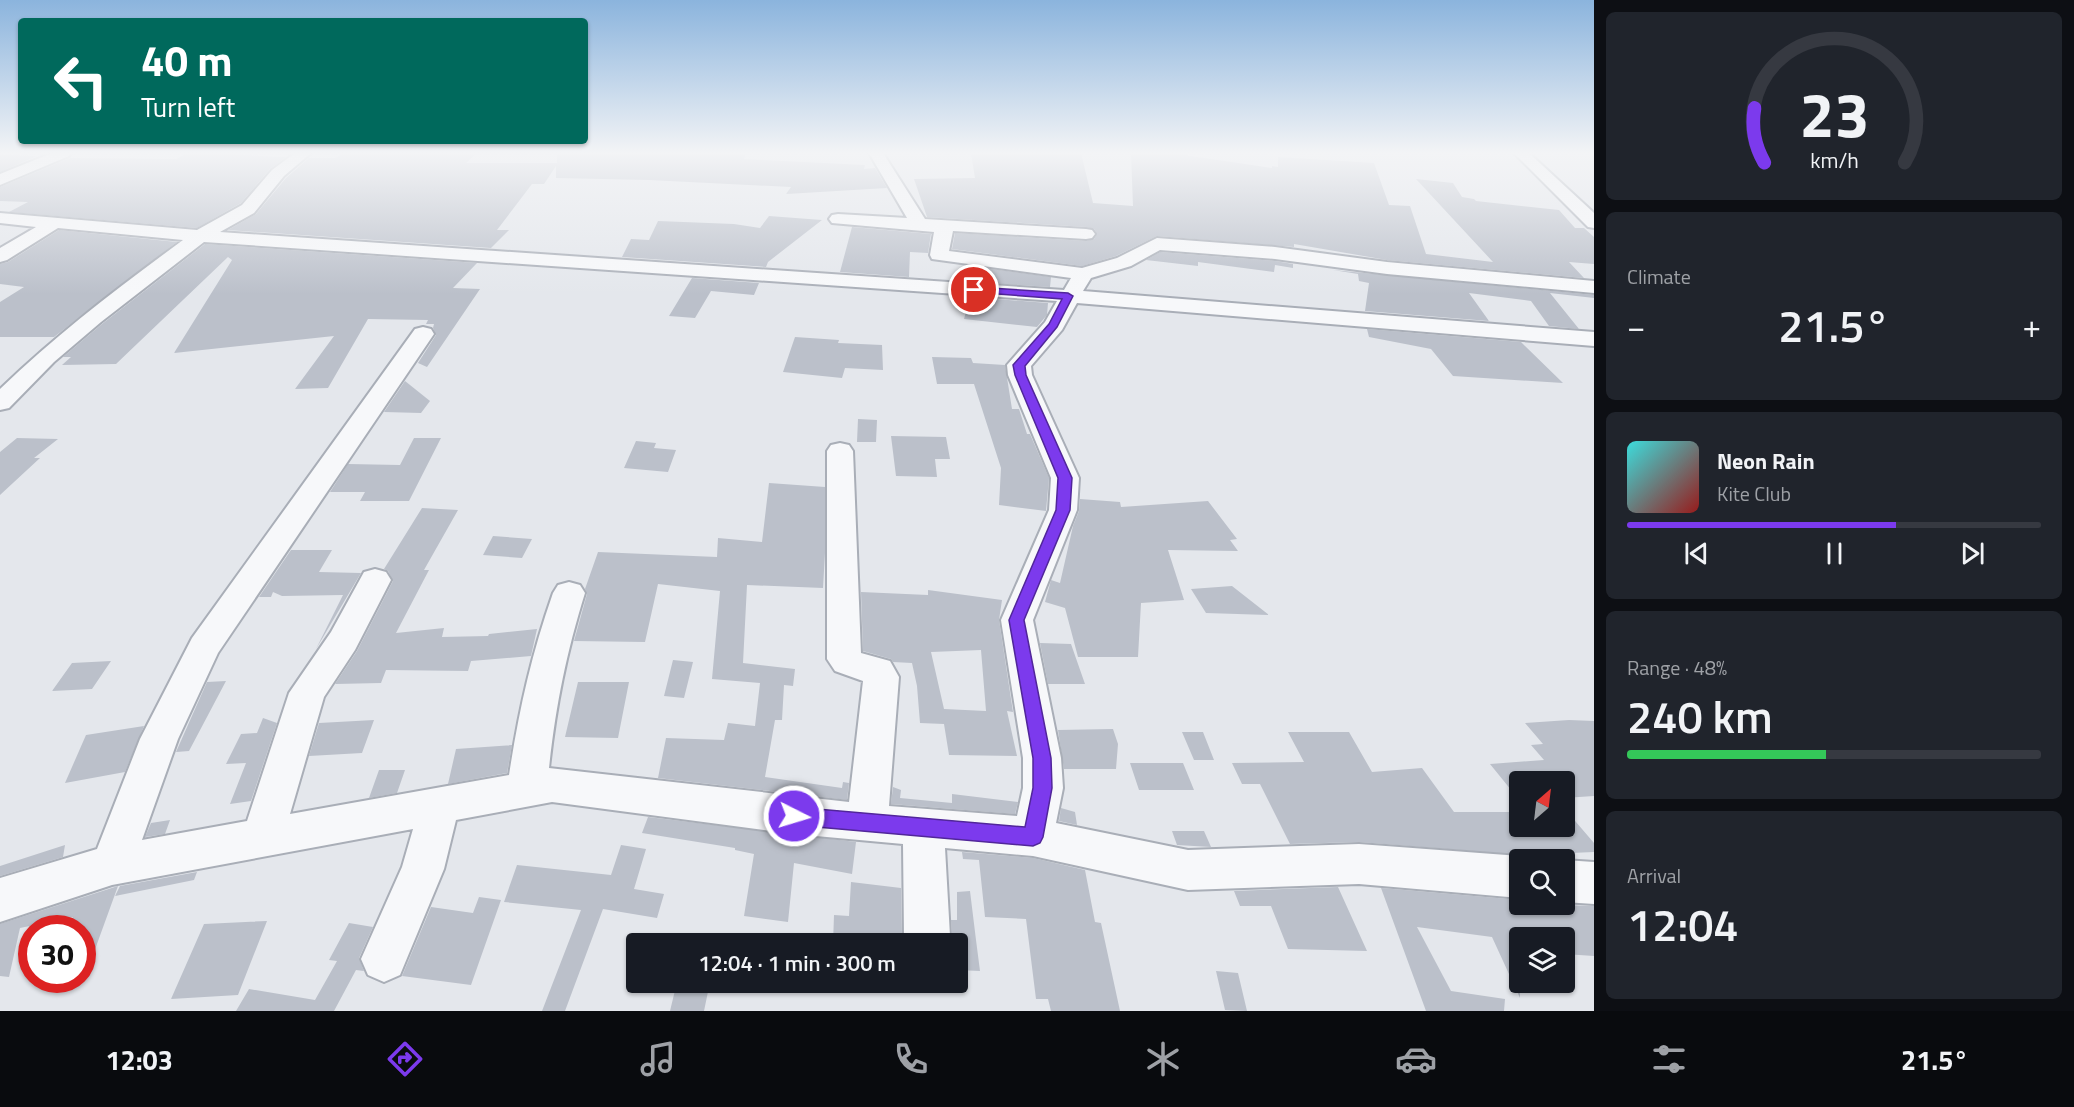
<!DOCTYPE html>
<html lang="en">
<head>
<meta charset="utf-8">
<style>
	body { margin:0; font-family:"Titillium Web",sans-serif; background:#20242c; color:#f1f3f6; height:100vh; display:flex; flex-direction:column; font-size:22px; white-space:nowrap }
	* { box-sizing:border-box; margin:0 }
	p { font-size:20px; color:#9ea1a6 }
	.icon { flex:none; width:33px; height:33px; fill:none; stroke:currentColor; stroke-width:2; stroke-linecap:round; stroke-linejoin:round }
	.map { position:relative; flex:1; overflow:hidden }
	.details { display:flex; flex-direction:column; gap:12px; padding:12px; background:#0d0f14; width:480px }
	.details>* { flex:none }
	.guide { position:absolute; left:18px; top:18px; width:570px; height:126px; border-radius:6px; box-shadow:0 2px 4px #0004; background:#00695c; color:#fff; overflow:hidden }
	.needle { width:39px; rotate:28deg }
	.fabs { position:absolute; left:1509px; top:771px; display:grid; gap:12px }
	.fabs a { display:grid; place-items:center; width:66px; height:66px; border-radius:6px; background:#171b24; box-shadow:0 2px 4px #0004; font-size:30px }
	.speed { position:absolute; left:18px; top:915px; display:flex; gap:12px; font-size:30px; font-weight:700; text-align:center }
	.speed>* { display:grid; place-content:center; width:78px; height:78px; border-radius:50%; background:#171b24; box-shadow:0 2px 4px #0004; line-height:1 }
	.speed .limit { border:9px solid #d22; background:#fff; color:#111 }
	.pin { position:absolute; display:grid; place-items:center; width:51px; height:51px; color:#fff; margin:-26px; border:3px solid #fff; border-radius:50%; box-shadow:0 2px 6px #0007 }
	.me { position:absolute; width:66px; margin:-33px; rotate:95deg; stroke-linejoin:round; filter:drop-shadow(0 0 4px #0008) }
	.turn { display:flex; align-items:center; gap:21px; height:126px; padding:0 24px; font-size:27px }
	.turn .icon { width:78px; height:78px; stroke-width:2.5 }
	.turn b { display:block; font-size:42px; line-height:51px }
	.big { font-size:45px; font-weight:600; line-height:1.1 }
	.details .card { flex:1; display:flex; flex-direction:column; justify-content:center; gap:9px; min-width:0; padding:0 21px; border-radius:9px; background:#20242c }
	.details .dial { align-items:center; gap:0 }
	.dial svg { height:156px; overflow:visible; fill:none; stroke:#363941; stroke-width:7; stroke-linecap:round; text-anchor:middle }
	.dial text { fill:#f1f3f6; stroke:none }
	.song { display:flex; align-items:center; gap:18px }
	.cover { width:72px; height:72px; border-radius:9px; background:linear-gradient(135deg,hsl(180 70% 55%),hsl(0 70% 35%)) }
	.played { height:6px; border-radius:3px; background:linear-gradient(90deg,#7c3aed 65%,#363941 65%) }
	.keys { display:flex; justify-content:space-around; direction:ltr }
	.heat { display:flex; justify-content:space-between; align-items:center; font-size:33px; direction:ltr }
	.charge { height:9px; border-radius:4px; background:linear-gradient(90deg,#34c759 48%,#363941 0) }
	.trip { position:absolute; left:626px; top:933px; width:342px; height:60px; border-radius:6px; background:#171b24; box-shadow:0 2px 4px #0004; font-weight:600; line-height:60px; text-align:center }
	.tabs { display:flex; height:96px; justify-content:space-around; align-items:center; background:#090b0e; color:#9ea1a6 }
	.tabs .icon { width:42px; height:42px }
	.tabs .active { color:#7c3aed }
	.tabs b { font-size:27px; color:#f1f3f6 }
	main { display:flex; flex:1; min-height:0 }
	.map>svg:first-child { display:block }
	.building { fill:#bbc0ca; fill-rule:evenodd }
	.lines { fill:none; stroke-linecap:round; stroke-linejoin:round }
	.street-casing { stroke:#a9aeb7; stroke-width:4 }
	.street { fill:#f7f8fa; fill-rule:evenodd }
	.route { fill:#7c3aed; stroke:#51269a; stroke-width:1.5 }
</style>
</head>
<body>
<main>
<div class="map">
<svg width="1594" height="1011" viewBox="0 0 1594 1011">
	<rect width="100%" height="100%" fill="#e4e7ec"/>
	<path class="building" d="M188,153L286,157L270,169L241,203L197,228L9,212L28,202L0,201V187L70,158L176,159Z
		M345,153L476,154L466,163H557V153H746L744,159L865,165L864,169L875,168L887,188L786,194L791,187L649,180L556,178V166L544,184H532L497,230H509L491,248L228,230L256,214L286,178L309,158H335Z
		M971,153H1081L1093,203L1133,206L1131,153L1177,154L1272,168V166L1278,167V157L1374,163L1389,205L1410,206L1426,254L1493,262L1416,179L1453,183L1462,197L1474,199L1476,201L1559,210L1575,228H1584L1594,237V264L1569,262L1584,278L1387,260L1294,244V247L1157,236L1116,256L1082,266L952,249L955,233L1086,241L1094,239L1097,234L1094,229L1086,227L927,217L914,179L975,178Z
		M0,155L37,156L0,172Z
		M769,216L822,220L768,262L766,267L622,257L631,239L649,240L658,221L734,224L760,228Z
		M852,227L931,234L928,253L910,252L909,277L840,272Z
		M59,230L177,242L54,337H0V302L24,287L0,284V264L8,262Z
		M205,244L477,263L453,288L480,289L427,367L418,363L436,335L433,328L434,324H426L428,320L368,319L328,388L295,389L334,336L174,353L232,260L228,257L116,364L62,365L71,357H63L102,324Z
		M1160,252L1275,261L1293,264V268L1275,265L1274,272L1198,262V266L1146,260Z
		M977,267L1051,277L1050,287L974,282Z
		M1333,270L1594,295V298L1550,293L1579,329L1549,326L1531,301L1469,293L1489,321L1365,311L1369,283L1359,281L1358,274Z
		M692,278L759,283L754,295L711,291L695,318L669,316Z
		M970,297L1048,303L1047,315L1037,327L964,319Z
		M1367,329L1521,342L1563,383L1453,376L1431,349L1369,337Z
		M795,337L839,340L838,343L882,345L883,370L845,368L842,378L783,372Z
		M932,357L971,358L973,363L1005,365L1012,409H1019L1027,434H1030L1049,478L1046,511L999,505L1001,468L974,384H937Z
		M405,381L430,401L421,413L384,412Z
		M858,419L877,420L876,442H857Z
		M891,436L946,437L950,459H935L937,477L896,476Z
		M17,438L58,439L34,458H40L0,495V452Z
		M414,438H441L409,501H360L365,492H330L348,464L400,465Z
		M636,441L656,443L654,448L676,450L668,472L624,468Z
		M769,483L825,487V553L823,588L747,585L743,663L795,669L793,686L784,685L782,720H775L765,777L842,788L843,782L849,783L847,800L658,778L666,738L724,740L728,723L755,726L760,683L712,679L720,591L658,584L645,642L574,641L587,594L585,589L598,552L717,557L718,538L762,542Z
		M1080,499L1120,502L1121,507L1208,501L1237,539L1230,540L1238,551L1168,550L1184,600L1141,603L1138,657H1078L1065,608L1045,602L1051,580L1060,583L1073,526L1079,511Z
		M422,508L458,510L424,570H429L396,633L444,628L442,637L488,636L489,634L537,629L531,656L471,661L468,671L386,670L381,683L335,684L357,651L393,581L388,571L384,569Z
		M493,536L532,539L522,558L483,555Z
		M291,550H332L319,572L361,573L316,649L343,595L282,596L273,592L271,597H259Z
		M1232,586L1269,615L1206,613L1191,589Z
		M928,590L1002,600L999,620L1013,712L1007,711L1017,756L949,755L944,724L920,723L917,686L912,663L893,662L891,659L863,651L861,592L928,595ZM981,650L986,711L944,709L931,652Z
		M1040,643L1071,644L1085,684H1048Z
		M673,660L693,662L684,698L664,696Z
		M111,661L92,689L52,691L72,663Z
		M226,681L189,751L176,752L207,682Z
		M578,682H629L618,738L565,737Z
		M263,718L277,723L251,801L230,804L246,763L226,764L241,734L257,733Z
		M374,720L362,753L309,756L319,723Z
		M1569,720L1594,721V796L1564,798V782H1520V801L1490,764L1544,760L1531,745L1543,744L1525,723Z
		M144,726L125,772L65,783L86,735Z
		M1113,729L1118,744L1116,769H1064L1058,730Z
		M1182,732H1203L1214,760H1194Z
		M1288,732H1349L1372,772L1422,768L1454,812H1520V826H1564V808L1594,843V852L1523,855L1359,842L1290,844L1260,784H1242L1232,763L1304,762Z
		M512,745L507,773L448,784L456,749Z
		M1130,763H1183L1194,790H1139Z
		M379,770H405L397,793L369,798Z
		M893,787L901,790L900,798L952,803V794L1018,802L1015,814L891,804Z
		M1061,808L1075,812L1077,825L1059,821Z
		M648,817L856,842L852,874L794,863L788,922L744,916L754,854L735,850V848L642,833Z
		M170,820L165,834L145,837L151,823Z
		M1172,831H1204L1211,847L1177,845Z
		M65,845L63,857L0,876V866Z
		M621,845L646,849L634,889L664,894L657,918L603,909L565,1011H542L581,910L504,902L517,865L611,875Z
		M962,852L1033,858L1085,870L1095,922L1101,923L1120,1011H1051L1048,999H1036L1026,919L985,917L979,860L963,859Z
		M197,872L194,880L115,896L120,886Z
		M851,882L901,888L902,936L905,944H833L834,915L849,916Z
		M118,886L85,977L82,976V928H68L73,917L20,928L9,977L0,976V924Z
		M1338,887L1367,951L1288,949L1271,906H1240L1234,891Z
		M1381,888L1520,900V904L1594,906V956L1564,954V938H1520V998L1492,937L1417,927L1451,991L1505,999L1504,1011H1426Z
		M970,891L976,940L980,971L957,970V944H949L952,936L951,920H957V892Z
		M479,897L501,900L471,985L402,976L431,907L473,913Z
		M267,921L238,995L171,999L204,924Z
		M349,923L373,927L359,958L364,971L356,970L334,1011H236L249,989L315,1000L337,961L329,960Z
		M1216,971L1238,973L1247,1011L1225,1010Z
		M677,982H710L704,1011H670Z"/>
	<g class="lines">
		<g class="street-casing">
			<path id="street" d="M52,153H71L69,156L0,185V174Z
				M295,153H311L284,176L254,213L220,232L1064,290L1071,278L932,259L930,255L934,232L832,223L829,219L832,215L838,214L907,218L869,153H883L925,219L1086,229L1092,230L1095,234L1092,238L1086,239L953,231L949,251L1082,268L1117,258L1157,238L1275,247L1387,262L1594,281V293L1387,274L1275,259L1160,250L1131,266L1091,278L1083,291L1594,332V346L1077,303L1062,330L1031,366L1032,375L1079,478L1077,510L1033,620L1061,758L1063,788L1056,823L1188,850L1359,844L1520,856L1528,860H1520V898L1359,884L1188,890L1033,856L945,848L950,936L946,944H908L904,936L903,844L794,834L552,802L456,820L444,869L400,975L384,982L368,975L361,959L402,867L413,829L112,885L0,922V878L97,849L140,739L192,638L415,329L423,327L431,329L434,334L218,653L178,739L142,840L247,821L289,693L331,632L364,572L375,569L386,572L391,580L355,650L324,697L290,814L509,775C519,710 531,656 553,593L558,585L569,582L580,585L585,593C566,654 556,705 549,768L849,802L863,681L835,671L827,659V451L831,445L840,443L849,445L853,451L861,653L890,661L899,677L889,806L1017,816L1023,788V758L1001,620L1049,510L1051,478L1008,375L1007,365L1045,322L1057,301L204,242L101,322L54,362L9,408L0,410V389C57,334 119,287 183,240L58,228L7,260L0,262V248L36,227L0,223V213L197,230L242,205L272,170Z
				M1514,153H1529L1594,213V228L1588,227Z
				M1564,860L1594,862V904L1564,902Z"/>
		</g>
		<use href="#street" class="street"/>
	</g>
	<linearGradient id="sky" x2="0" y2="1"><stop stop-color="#8bb4dd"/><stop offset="0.52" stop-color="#f3f4f6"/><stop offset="1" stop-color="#f3f4f6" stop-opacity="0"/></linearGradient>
	<rect width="1594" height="294" fill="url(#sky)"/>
	<path class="route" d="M974,287L1068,293L1073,296L1057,327L1025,366L1026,375L1072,478L1070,510L1024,620L1051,758L1052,788L1043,837L1040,843L1033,846L794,825L787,822L784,816L787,810L794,807L1025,827L1033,788V758L1009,620L1056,510L1058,478L1015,375L1013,365L1049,324L1062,299L971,292L969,290Z"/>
</svg>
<div class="fabs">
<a><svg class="needle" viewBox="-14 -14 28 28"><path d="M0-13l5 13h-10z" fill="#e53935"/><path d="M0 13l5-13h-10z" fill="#9ea1a6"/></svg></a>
<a><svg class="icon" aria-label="search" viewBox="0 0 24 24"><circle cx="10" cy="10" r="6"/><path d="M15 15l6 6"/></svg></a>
<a><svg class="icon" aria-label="layers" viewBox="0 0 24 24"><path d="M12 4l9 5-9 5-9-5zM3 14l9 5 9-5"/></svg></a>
</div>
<div class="speed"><div class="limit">30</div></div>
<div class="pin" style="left:974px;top:290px;background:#d93025"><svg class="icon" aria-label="arrive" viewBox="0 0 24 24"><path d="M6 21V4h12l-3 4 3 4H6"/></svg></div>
<svg class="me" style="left:794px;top:816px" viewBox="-20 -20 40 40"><circle r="17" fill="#7c3aed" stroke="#fff" stroke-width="3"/><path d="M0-11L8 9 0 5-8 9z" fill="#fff"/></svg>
<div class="trip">12:04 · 1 min · 300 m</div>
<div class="guide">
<div class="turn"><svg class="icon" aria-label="left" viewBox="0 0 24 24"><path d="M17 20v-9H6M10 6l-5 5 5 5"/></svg><div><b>40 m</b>Turn left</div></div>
</div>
</div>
<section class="details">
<div class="card dial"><svg viewBox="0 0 100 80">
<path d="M14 69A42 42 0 1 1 86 69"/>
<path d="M14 69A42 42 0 0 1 9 41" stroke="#7c3aed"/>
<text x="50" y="56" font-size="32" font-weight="700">23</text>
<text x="50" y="72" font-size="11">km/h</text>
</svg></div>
<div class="card"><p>Climate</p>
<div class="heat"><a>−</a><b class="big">21.5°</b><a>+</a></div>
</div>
<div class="card">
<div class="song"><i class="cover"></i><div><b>Neon Rain</b><p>Kite Club</p></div></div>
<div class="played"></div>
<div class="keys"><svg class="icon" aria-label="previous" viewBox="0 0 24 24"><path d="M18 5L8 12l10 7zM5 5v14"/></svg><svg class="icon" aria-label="pause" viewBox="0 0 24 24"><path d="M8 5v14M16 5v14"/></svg><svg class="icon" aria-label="next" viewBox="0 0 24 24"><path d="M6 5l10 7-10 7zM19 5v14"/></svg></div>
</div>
<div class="card"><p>Range · 48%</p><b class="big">240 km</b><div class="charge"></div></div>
<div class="card"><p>Arrival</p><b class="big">12:04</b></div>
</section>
</main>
<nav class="tabs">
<b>12:03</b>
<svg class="icon active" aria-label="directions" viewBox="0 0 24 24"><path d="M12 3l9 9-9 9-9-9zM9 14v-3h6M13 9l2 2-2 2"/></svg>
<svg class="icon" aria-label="music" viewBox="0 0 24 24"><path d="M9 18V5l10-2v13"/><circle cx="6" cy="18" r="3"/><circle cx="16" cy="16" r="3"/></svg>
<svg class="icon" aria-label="phone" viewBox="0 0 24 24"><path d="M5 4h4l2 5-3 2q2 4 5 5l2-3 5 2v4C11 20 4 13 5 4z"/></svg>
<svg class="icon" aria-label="climate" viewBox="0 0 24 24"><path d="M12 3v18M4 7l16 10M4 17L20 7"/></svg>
<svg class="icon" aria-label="car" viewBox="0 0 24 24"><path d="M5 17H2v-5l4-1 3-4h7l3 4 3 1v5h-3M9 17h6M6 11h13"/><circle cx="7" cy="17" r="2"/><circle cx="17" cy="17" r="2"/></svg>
<svg class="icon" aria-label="filters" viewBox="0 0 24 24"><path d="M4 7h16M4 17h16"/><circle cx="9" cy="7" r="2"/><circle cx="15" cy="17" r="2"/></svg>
<b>21.5°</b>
</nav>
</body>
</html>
